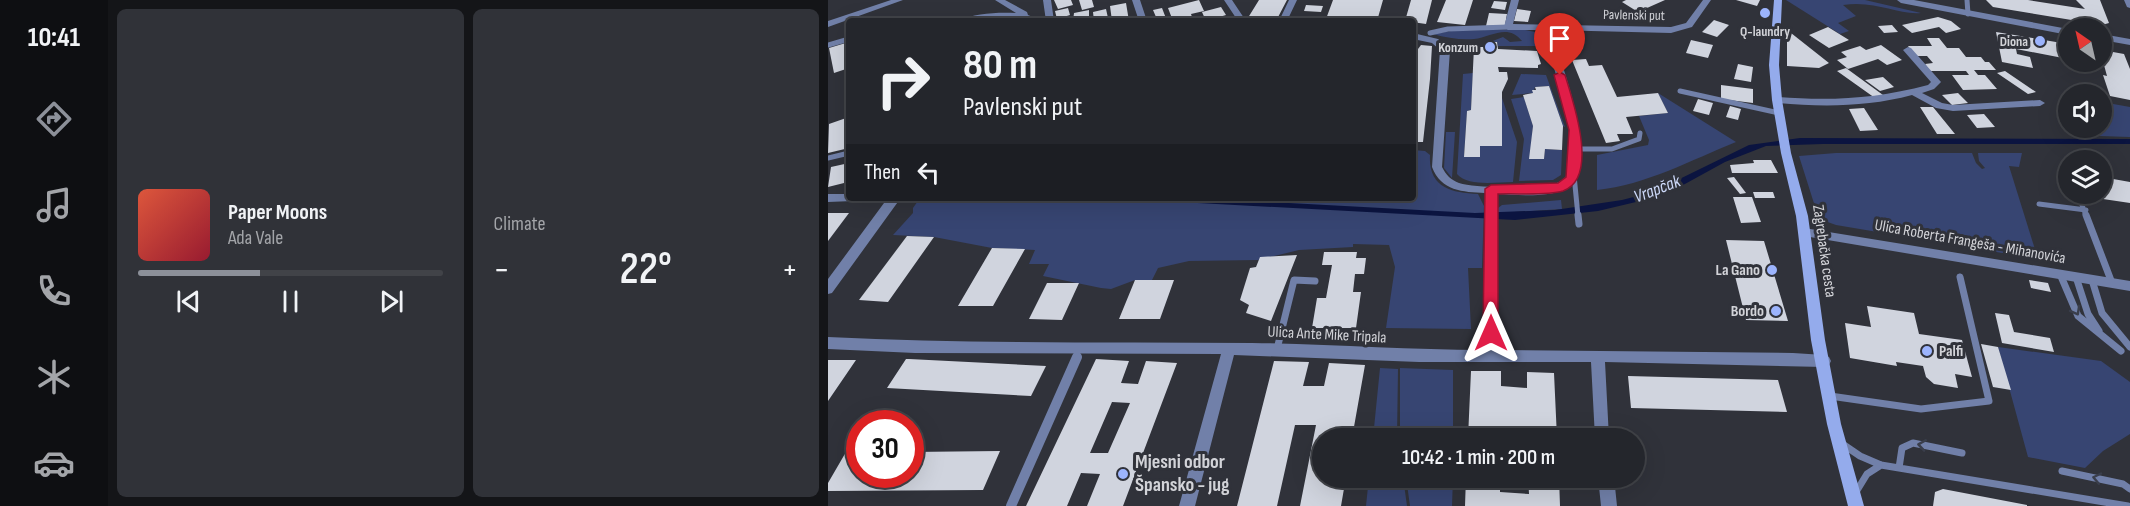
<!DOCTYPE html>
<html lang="en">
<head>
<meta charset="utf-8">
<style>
	body { margin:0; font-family:"Sofia Sans Condensed",sans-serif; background:#303238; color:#f1f3f6; height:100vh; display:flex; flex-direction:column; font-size:22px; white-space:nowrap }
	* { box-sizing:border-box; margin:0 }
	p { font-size:20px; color:#a3a5a9 }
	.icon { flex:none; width:33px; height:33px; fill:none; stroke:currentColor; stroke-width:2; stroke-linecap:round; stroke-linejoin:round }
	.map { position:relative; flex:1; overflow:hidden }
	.details { display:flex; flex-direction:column; gap:9px; padding:9px; background:#141518; width:720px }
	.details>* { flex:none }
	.banner { position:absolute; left:18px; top:18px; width:570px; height:183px; border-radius:6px; box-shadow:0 6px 24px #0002,0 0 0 2px #414348; background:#24262c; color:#f1f3f6; overflow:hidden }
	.needle { width:39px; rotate:326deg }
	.controls { position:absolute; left:1230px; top:18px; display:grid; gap:12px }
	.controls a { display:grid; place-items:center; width:54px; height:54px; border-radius:50%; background:#24262c; box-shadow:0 6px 24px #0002,0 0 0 2px #414348; font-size:30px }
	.speed { position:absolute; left:18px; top:410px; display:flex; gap:12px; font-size:30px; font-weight:700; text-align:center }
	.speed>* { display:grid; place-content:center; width:78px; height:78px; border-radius:50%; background:#24262c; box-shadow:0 6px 24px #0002,0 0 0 2px #414348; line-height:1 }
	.speed .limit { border:9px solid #d22; background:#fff; color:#111 }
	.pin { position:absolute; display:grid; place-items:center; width:51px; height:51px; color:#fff; margin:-62px -26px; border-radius:50% 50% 50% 0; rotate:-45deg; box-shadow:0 0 6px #0007 }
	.pin .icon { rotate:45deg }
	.me { position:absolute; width:66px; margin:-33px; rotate:0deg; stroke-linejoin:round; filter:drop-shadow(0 0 4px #0008) }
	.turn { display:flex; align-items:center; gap:21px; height:126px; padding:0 18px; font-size:27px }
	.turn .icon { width:78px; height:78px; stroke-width:2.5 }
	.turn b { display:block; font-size:42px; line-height:51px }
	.then { display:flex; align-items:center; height:57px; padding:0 18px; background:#0003; gap:12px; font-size:22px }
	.big { font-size:45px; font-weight:600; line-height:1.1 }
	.details .tile { flex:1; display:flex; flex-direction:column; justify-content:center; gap:9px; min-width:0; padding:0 21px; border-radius:9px; background:#303238 }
	.song { display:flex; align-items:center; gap:18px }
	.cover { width:72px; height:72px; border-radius:9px; background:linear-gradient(135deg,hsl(10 70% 55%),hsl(350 70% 35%)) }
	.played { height:6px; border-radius:3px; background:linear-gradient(90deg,#8c9099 40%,#414348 40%) }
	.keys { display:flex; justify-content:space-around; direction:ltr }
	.heat { display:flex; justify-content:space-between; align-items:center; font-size:33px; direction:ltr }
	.details .tiles { flex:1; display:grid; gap:9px; grid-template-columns:repeat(2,1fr) }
	.trip { position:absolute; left:484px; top:428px; width:333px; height:60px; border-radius:30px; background:#24262c; box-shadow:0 6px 24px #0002,0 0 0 2px #414348; font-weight:600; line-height:60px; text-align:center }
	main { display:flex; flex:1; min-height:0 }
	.tab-bar { display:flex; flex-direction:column; width:108px; justify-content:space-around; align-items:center; background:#0e0f12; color:#a3a5a9 }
	.tab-bar .icon { width:42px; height:42px }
	.tab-bar .on { color:#8c9099 }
	.tab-bar b { font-size:27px; color:#f1f3f6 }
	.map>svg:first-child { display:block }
	.green { fill:#374572 }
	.water { fill:#0b1440 }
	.building { fill:#d0d4de; fill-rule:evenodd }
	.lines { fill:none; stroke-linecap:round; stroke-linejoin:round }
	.service-far1 { stroke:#7180a9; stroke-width:5 }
	.service { stroke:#7180a9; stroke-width:7 }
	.pedestrian { stroke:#7180a9; stroke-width:10 }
	.minor { fill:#7180a9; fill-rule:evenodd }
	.tertiary { fill:#7180a9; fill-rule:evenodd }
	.secondary { fill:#94abec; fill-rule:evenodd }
	.oneway { stroke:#3a3e4b }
	.route { fill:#e11d48; stroke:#92132f; stroke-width:1.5 }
	.poi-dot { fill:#9cb4fd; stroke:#30323a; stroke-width:2 }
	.labels { text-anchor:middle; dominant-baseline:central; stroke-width:6; stroke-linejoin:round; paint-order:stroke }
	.far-street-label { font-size:14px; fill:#d2d3d8; stroke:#30323a }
	.far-poi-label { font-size:14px; font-weight:bold; fill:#d2d3d8; stroke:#30323a; text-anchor:end }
	.street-label { font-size:16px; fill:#d2d3d8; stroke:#30323a }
	.poi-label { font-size:16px; font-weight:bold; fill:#d2d3d8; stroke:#30323a; text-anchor:end }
	.water-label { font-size:18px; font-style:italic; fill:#cedafa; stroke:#30323a }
	.near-poi-label { font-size:20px; font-weight:bold; fill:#d2d3d8; stroke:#30323a; text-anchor:start }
</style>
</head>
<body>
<main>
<nav class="tab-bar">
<b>10:41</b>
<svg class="icon on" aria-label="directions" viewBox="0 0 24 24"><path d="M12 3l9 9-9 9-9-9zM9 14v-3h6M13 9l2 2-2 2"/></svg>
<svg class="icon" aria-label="music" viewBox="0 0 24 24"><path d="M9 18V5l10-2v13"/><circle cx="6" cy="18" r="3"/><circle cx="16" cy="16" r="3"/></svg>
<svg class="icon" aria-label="phone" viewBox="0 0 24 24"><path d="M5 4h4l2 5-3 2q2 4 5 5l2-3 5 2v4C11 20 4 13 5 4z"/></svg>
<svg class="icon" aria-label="climate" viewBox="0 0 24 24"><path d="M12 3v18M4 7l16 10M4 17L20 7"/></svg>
<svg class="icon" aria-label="car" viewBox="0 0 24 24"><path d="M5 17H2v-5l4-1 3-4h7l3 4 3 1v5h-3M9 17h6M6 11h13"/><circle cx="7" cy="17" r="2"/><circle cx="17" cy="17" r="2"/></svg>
</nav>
<section class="details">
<div class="tiles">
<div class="tile">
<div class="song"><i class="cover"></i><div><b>Paper Moons</b><p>Ada Vale</p></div></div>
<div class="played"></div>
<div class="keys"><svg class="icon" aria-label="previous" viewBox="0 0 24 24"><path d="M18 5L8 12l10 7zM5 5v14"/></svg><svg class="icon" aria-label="pause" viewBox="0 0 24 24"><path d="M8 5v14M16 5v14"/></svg><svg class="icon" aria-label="next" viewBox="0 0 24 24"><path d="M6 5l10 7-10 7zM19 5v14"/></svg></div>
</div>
<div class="tile"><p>Climate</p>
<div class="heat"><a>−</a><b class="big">22°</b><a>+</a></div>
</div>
</div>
</section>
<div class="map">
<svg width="1302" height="506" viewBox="0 0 1302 506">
	<rect width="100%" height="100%" fill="#30323a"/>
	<path class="green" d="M958,0H1037L1093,13C1069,15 1048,0 1015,5L1028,16L1010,23L1021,31L1012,34Z
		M692,29L707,32L711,46H670L669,42H662L675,37L682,42L694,41C680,23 663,37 646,39C633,40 618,38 605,34L623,31Z
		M645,73L643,110L639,111L636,156L652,157V146H674V98L689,142L685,182C669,182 640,187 629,174L635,74Z
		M693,74L718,75L737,127L735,126L721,86L707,87L705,93L684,95Z
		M830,93L908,142C863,160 818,185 769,190V155L820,145L821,140L811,116L840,113Z
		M696,97L705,126L702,159H716L717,149L734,150L733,175L725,180L691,181L696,139L683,99Z
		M1274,102L1302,107V137L1272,136L1263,128H1274Z
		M618,132H627L624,178L616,168Z
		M585,150L597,151L602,155C600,187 623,193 650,194L656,206L654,268H640L643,329L558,328L567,267L561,245L525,244V247L471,250L430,260L361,261L330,268L324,280H307L283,289L273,288L215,276L221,264H201L207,250L164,248L106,237L65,235L85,213V208L92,198H585Z
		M1008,153H1144L1148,163L1154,169L1157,168L1151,161L1150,153H1194L1191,167L1181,166L1210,259L1008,225L994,220L990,216L971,156Z
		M733,200L734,209L670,213V208L674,205Z
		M1170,347L1273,361L1302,382V434L1275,451L1257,468L1200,457Z
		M552,368L570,369L569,438H545Z
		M572,368L625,370V438H572Z
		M541,477H575L579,506H538Z
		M578,477H625L624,506H582Z"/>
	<path class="water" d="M972,138L1302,139V144H995L938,146L897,162L846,190L808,202L770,211L687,220L277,198H368L647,213L727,210L794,200L825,192L921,145Z"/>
	<path class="building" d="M226,0H243L245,5L230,9Z
		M251,0H264L266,7L254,10Z
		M371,0L376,11L363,14L365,20L345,21L340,8Z
		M431,0H459L448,21H418Z
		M505,0H555L549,21L498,19Z
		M583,0H604L598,24L577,21Z
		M618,0H645L637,25L609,22Z
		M798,0H837L810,12L794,2Z
		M908,0H932L929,6Z
		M1158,0H1200L1257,9L1248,0H1272L1281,23L1274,25L1165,7Z
		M666,1L679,2L677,10L663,8Z
		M298,3L301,21H284L282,6Z
		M478,5L495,6L493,12L476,11Z
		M393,7L398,15L378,21L374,12Z
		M240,8L242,15L229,19L227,11Z
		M334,8L339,21H321L320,18L328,17L325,10Z
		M278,9L280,18L266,21L265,12Z
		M689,9L703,11L700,22L686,21Z
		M261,10V21H245L246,13Z
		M661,13L679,14L677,25L658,26Z
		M1110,17L1123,21L1133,29L1118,33L1111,27L1084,33L1074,25Z
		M886,20L901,25L889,37L874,32Z
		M1064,25L1070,32L1056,33L1050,26Z
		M1000,27L1021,40L1001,48L981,35Z
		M1168,32L1240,44V59L1188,49L1189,54L1202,57L1205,68L1174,62Z
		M963,33L1001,63L991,68L959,66V35Z
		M1099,38H1111L1119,48H1131L1138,57H1153L1157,62H1161L1168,70H1146L1150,75H1157L1169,89L1135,90L1124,75H1141L1138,71H1102L1097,64L1105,63L1099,56H1087L1080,46H1104Z
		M863,40L885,45L880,58L858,53Z
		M21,42V68L6,73L1,48Z
		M657,42H669L670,49L709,51L713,64L710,65V68L670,67L671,72H679L680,79L674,92V146H652V157H636L639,111L643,110L646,47H662Z
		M593,45L604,46L602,79L595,142H585V49H590Z
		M1053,45L1074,60L1059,65L1050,59L1020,69L1009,60L1019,57L1013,52L1032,46L1038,50Z
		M1274,50L1296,54L1302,69V100L1282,96L1275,75L1279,76L1276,65L1265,63L1274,62Z
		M758,59L761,66L774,65L789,97L830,93L840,113L798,117L805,134H789L792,141L778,143L744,60Z
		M910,64L925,67L923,82L906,79Z
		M1018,68L1055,95L1047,98L1009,71Z
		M1177,71L1208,92L1200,94L1169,73Z
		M1055,77L1066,87L1052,91L1037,80Z
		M893,85L925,89V103L893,99Z
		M721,86L735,126L734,150L717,149L716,159H701L705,126L695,95L705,93L704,90H708L707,87Z
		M1130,93L1140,103L1124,105L1114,95Z
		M870,99L885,103L881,115L865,111Z
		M902,106L913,109L910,120L898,117Z
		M1092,107H1105L1127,134H1109Z
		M1036,108L1050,130L1032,131L1021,109Z
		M1156,114L1167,127L1149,128L1139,115Z
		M21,117V148L0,153L1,124Z
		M925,160H943L950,173H904L902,165L926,163Z
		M21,163L20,182L0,187L3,167Z
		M906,177L918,193L912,194L899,178Z
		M1274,177L1302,182V203L1275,199Z
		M925,192H945L947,198H927Z
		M905,197H924L933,222L913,223Z
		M0,213H21L0,241Z
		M79,236L106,237L60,302L31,300Z
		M898,240L936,241L960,321L918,320Z
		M164,248L197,249L165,306H130Z
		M496,252H529L528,258H538L536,274H527L525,292H533L528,328H484L489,298H498L504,265H494Z
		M469,255L443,321L418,313L421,305L412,300L422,268L428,267L432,257Z
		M307,280H346L332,319H291Z
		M1201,280L1220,283L1223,292L1203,288Z
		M219,283H251L234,320L201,319Z
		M1039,306L1086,313L1091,334L1134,340L1144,377L1127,374L1130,388L1106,384L1098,377L1095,366L1068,362L1069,366L1022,358L1017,323L1043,327Z
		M1167,313L1181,315L1186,332L1222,338L1226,352L1174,343Z
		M1153,344L1170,347L1183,390L1165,387Z
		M78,359H81L218,366L203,396L59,388Z
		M268,359L301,361L293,383L310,384L318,361L349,363L295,506H259L272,474L253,473L239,506H198ZM284,402L302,403L280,453H262Z
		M0,360H28L0,401Z
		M446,361L481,362L475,386H496L501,363L537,365L524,438H495V477H518L513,506H472L488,425H467L449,506H409Z
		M643,371H673V386L699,388V372L726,373L729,438H700V432L672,430V438H640Z
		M800,376L950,380L959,412L803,408Z
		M172,451L155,490L0,491V483L18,452H32V474H82V452Z
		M638,477H672V492L701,494L700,477H731L732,506H637Z
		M1115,489L1199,505V506H1105L1107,492Z"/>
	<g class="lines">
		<path class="service-far1" d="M1139,0L1140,14
			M602,33L620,29L680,27
			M0,45L21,39
			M852,91L951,113
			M747,149H784L811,139L812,133
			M0,158L21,153
			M1239,167L1240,170
			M746,175L750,216
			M1250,194L1258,216
			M1211,204L1258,210"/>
		<path class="service" d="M750,215L751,224
			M1258,215L1284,283
			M1232,274L1250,316L1293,351
			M1248,277L1260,314L1271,331
			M1264,280L1274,313L1302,347
			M449,349L466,280L487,281
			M1002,396L1093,409L1161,401L1132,277
			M1013,443L1032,456L1053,465L1300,506
			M1071,468L1074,448L1085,443L1134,453
			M1234,471L1295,484L1302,489
			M1028,492L1039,474L1053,465"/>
		<path class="pedestrian" d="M183,506L249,357"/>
		<path class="minor" d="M63,0H75L0,27V21Z
			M167,0H177L199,12L200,15L214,21L183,18L132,21C145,13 171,12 188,13Z
			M215,0H223L226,21H218Z
			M304,0H312L319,21H311Z
			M396,0H404L418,21H410Z
			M461,0H469L459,21H451Z
			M683,0H691L685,24L843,27L858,23L875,0H883L864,27L843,33L723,30C732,61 776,170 738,189C718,198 690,195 669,194L670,350L965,353L996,355L1001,357L1003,361L1001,365L996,367L777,362L781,438H767L763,362H591L406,355L367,506H351L393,354L87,353L0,349V337C141,344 283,342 424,343C501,344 579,350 656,350L657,193C635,192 613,191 604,167L612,50L604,43L585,39V33L610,39L622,50L614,167C618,175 623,180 631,183C649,189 706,187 726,184C732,182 738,178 740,173C753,141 724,63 714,30H680L676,27Z
			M1296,0H1302V8L1299,7Z
			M1080,47L1083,48L1113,82L1106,89L1094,93L1114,103L1125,105L1212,100L1217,103L1212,106L1125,111L1108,108L1084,95C1039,107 995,107 949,103L944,100L949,97C1003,101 1047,99 1100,85L1103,82L1075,50Z
			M0,194H21V198L72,199L4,293L0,294V279L56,203L25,201L0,202Z
			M976,228L1302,281V291L976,236L970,232Z
			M770,477H786L789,506H773Z"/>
		<path class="tertiary" d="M1069,0H1086L1240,29V35L1073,3Z
			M1274,34L1302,39V45L1274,40Z"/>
		<path class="secondary" d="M946,0H954L951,65L954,100L963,153L980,216L997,340L1013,424L1036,506H1020L999,424L983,340L968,216L953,153L944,100L941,65Z"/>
	</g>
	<defs><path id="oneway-chevron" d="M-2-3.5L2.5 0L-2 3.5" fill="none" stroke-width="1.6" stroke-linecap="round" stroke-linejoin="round" transform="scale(1.5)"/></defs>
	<g class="oneway">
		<use href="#oneway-chevron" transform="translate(1248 311) rotate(61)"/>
		<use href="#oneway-chevron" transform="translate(1094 445) rotate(-171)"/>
		<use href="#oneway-chevron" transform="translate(1269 478) rotate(-168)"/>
	</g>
	<path class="route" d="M732,72L737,75C745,101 772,178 735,191C718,196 688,193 670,194V333L668,337L663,339L657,337L655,333L657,189L663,185L730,183L738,177L741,130L726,75Z"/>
	<g class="poi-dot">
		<circle cx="937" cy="13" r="6"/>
		<circle cx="1212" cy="41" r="6"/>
		<circle cx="662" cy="47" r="6"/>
		<circle cx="944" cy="270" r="6"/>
		<circle cx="948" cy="311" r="6"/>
		<circle cx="1099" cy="351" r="6"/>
		<circle cx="295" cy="474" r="6"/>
	</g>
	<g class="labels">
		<g class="far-street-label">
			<text transform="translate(806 15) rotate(1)">Pavlenski put</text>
		</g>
		<g class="far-poi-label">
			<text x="937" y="31" text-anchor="middle">Q-laundry</text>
			<text x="1200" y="41">Diona</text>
			<text x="650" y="47">Konzum</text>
		</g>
		<g class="street-label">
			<text transform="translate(1142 242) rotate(10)">Ulica Roberta Frangeša - Mihanovića</text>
			<text transform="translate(996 251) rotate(82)">Zagrebačka cesta</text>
			<text transform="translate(499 335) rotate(3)">Ulica Ante Mike Tripala</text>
		</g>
		<g class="poi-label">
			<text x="932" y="270">La Gano</text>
			<text x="936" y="311">Bordo</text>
			<text x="1111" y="351" text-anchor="start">Palfi</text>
		</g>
		<g class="water-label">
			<text transform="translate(829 189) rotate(-21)">Vrapčak</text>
		</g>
		<g class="near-poi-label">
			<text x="307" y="462">Mjesni odbor<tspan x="307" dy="23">Špansko - jug</tspan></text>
		</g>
	</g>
</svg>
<div class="controls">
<a><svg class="needle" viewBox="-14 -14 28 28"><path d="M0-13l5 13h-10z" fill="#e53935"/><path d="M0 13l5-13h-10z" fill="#a3a5a9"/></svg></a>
<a><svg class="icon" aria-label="sound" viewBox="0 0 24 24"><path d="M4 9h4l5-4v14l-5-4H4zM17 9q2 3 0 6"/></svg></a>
<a><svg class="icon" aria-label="layers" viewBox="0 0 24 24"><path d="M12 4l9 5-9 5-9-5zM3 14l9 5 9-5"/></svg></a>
</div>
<div class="speed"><div class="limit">30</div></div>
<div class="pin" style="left:732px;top:75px;background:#d93025"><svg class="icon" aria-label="arrive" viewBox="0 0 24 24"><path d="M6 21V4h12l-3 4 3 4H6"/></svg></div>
<svg class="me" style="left:663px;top:333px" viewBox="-20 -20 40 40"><path d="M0-17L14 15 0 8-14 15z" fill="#e11d48" stroke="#fff" stroke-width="4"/></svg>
<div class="trip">10:42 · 1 min · 200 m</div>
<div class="banner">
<div class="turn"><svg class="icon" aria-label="right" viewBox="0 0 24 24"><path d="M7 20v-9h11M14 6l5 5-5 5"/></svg><div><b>80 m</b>Pavlenski put</div></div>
<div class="then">Then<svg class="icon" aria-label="left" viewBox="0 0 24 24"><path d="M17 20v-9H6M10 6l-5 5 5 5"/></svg></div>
</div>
</div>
</main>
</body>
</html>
